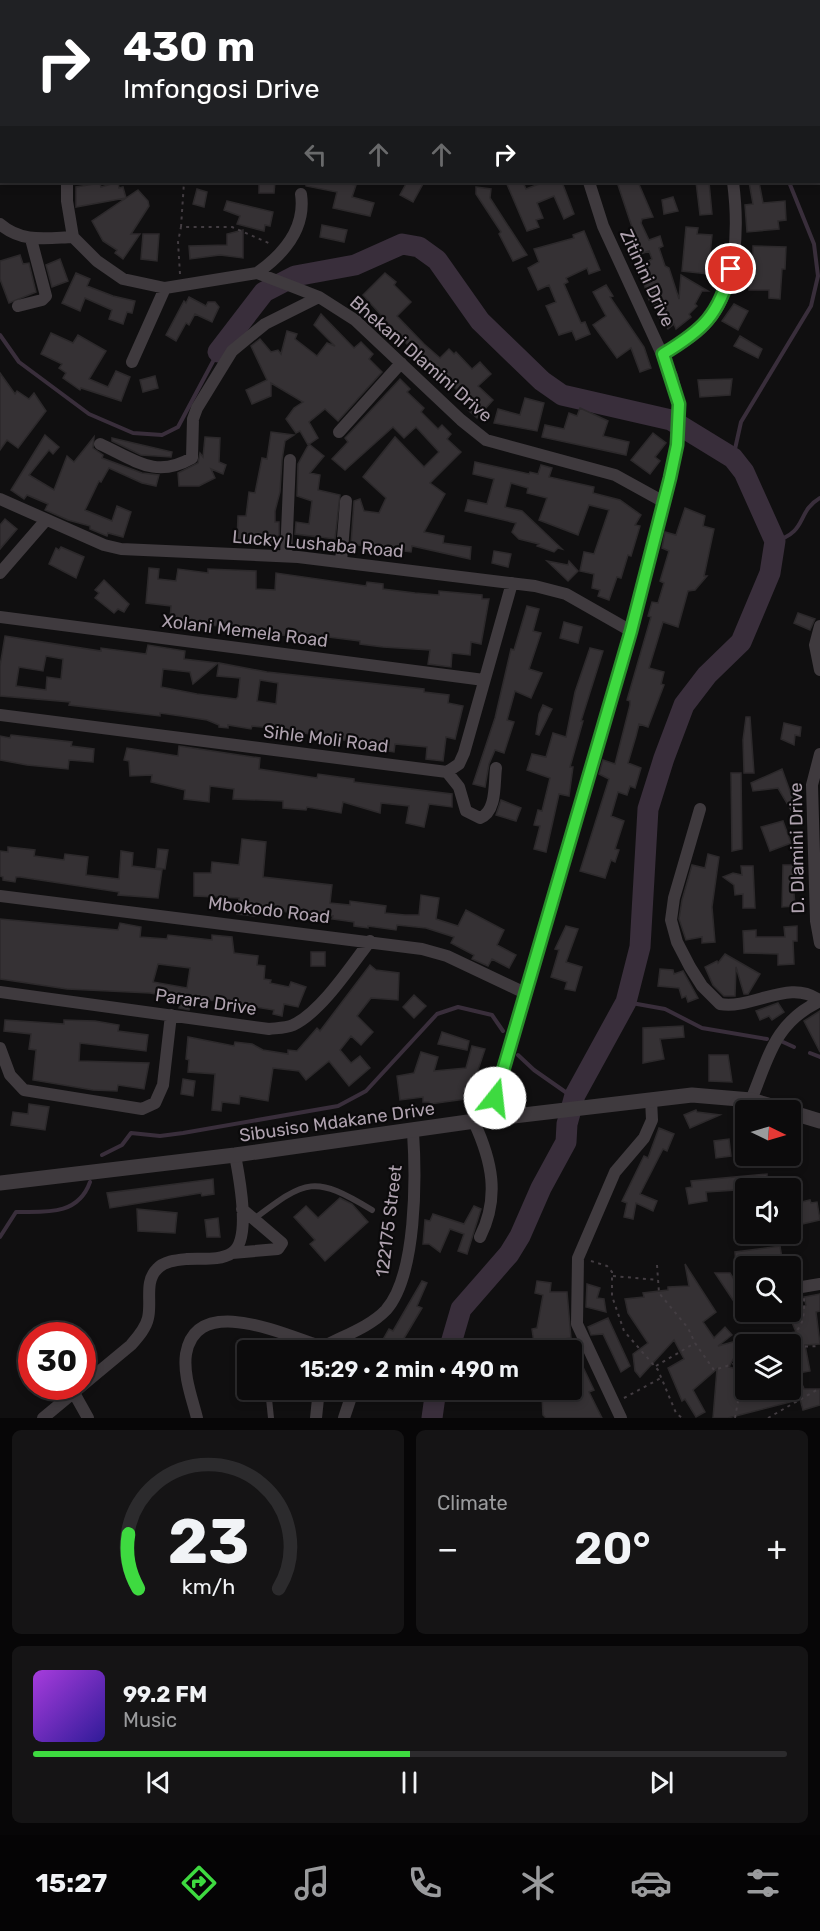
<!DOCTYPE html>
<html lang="en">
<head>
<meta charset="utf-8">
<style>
	body { margin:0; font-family:Rubik,sans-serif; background:#151415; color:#f1f3f6; height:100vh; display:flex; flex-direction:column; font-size:22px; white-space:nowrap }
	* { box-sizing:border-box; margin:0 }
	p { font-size:20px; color:#9a9b9d }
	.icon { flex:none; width:33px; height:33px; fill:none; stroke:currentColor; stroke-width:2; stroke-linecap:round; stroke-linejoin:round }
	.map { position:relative; height:1418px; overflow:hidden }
	.details { display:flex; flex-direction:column; gap:12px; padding:12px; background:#070607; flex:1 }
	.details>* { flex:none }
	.hud { position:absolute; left:0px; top:0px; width:820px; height:183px; box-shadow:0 3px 9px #0003,0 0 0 2px #2c2b2d; background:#202124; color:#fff; overflow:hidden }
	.needle { width:39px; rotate:95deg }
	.controls { position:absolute; left:735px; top:1100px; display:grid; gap:12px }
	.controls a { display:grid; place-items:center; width:66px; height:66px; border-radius:6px; background:#0c0b0c; box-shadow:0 3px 9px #0003,0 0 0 2px #2c2b2d; font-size:30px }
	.speed { position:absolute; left:18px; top:1322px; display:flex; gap:12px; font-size:30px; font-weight:700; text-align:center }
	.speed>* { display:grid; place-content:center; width:78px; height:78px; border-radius:50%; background:#0c0b0c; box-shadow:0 3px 9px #0003,0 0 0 2px #2c2b2d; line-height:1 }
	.speed .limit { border:9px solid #d22; background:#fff; color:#111 }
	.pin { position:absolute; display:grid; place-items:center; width:51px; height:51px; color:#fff; margin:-26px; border:3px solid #fff; border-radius:50%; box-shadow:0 2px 6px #0007 }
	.me { position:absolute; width:66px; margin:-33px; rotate:16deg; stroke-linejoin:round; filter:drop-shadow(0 0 4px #0008) }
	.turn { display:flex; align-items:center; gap:21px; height:126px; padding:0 24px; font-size:27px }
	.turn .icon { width:78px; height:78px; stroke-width:2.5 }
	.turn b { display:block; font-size:42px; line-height:51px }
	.lanes { display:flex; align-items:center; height:57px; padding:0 24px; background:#0003; justify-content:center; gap:30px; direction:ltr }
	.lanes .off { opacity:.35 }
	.big { font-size:45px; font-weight:600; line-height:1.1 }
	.details .widget { flex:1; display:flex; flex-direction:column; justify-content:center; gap:9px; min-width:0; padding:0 21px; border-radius:9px; background:#151415 }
	.details .dial { align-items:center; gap:0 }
	.dial svg { height:156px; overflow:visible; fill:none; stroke:#2c2b2d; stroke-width:7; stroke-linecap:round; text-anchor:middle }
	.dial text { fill:#f1f3f6; stroke:none }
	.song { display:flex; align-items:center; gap:18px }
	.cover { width:72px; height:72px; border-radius:9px; background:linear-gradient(135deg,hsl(280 70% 55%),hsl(250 70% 35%)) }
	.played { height:6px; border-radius:3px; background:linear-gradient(90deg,#3eda40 50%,#2c2b2d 50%) }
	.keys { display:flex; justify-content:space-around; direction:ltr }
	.heat { display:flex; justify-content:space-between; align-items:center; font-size:33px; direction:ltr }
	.details .tiles { flex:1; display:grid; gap:12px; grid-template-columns:1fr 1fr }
	.widget:last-child { grid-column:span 2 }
	.trip { position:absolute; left:237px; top:1340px; width:345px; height:60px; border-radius:6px; background:#0c0b0c; box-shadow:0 3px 9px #0003,0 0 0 2px #2c2b2d; font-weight:600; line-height:60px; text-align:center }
	.tabs { display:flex; height:96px; justify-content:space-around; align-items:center; background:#050405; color:#9a9b9d }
	.tabs .icon { width:42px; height:42px }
	.tabs .selected { color:#3eda40 }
	.tabs b { font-size:27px; color:#f1f3f6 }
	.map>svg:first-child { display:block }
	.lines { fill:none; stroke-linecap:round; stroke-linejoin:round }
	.stream { stroke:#392e3b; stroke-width:4 }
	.river { stroke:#392e3b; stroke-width:21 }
	.building { fill:#353134; stroke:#2c292b; stroke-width:1.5; fill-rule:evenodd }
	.path { stroke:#433d42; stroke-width:2; stroke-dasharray:3 4.5; stroke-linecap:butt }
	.service { stroke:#3f3a3e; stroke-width:6 }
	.minor { stroke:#3f3a3e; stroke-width:12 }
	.tertiary { stroke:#3f3a3e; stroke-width:15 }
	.route-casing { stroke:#288e2a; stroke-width:15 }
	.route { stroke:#3eda40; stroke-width:10 }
	.labels { text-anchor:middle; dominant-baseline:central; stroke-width:4.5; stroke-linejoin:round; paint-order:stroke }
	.street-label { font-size:18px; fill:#afa2af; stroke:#0b0a0b }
</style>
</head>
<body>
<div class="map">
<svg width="820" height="1418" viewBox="0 0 820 1418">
	<rect width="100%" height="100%" fill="#100f10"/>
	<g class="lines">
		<path class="stream" d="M737,0V2
			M0,335L19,362L89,414L133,433L162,435L178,427L218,352
			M733,458L741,422L811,306L818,276L814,244L789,182
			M775,541C808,532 796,512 820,498
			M626,1002L665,1009L702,1028L767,1039
			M783,1042L794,1047
			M810,1053L820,1057
			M518,1055L534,1070L574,1098
			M102,1155L122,1145L131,1133L160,1136L183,1133L338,1106L366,1091L437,1014L458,1007L492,1015L503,1031
			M0,1237L16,1212C45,1212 78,1216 90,1182"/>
		<path class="river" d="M218,352L264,292L295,276L355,265L402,244L419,247L437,260L480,321L542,381L562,395L671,420L733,458L744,472L775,541L770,573L741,642L707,675L684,705L664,758L648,809L640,947L626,1002L575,1095L567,1124L566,1142L541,1188L520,1236L509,1254L461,1309L449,1350
			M432,1418L436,1389"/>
	</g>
	<path class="building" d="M118,182L119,188L123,187L126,198L76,207V187L100,183L101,187Z
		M259,182H275L274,193H259Z
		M306,182H342L356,185L352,197L374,203L370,216L333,208L337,192L306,186Z
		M407,182H424L413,202L400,195Z
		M506,182H523L526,189L544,182H562L574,214L564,219L554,196L537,203L543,218L536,220L539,227L527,231Z
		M617,182H638L653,217L642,219L641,223L649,240L660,236L663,246L659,248L665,266L669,268L679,299L681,275L708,291H702L695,304L697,306L689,314L691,317L676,329L674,324L668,329L659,317L662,315L649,300L643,281L650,278L645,263L652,259L649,251L641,254Z
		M696,182H709L712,214L700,215Z
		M749,182H759L763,203L785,201L786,220L778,221L779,229L747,232L745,205L753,204Z
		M476,187L491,189L490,198L527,255L513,261L499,234L501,232L476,194Z
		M197,189L207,192L204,207L193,204Z
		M138,190L148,201L149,206L131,234H140L123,259L115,253L117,250L103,241L92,221Z
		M673,197L678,211L664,214L662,200Z
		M227,201L273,212L270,226L265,225L264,231L237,224L240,216L224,210Z
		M322,225L347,230L344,242L320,237Z
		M686,227L698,228L697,234L712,235L708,274L682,271Z
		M243,230V258L220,255L190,259L189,246L227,245V234Z
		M584,231L600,270L589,274L587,268L566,278L568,282L564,284L581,323L585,322L590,334L576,340L572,331L559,335L546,306L556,302L549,285L538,290L528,268L539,262L534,249L574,238L573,235Z
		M143,234H159L157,261L141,259Z
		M753,246L786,247L785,269H782L780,299L769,298V290H749V273L753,272Z
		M20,255L23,264L29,263L36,292L9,303L0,279V261Z
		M60,259L68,281L52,287L46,265Z
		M76,273L90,279L87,286L113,296L135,301L132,313L127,312L123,324L109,319L112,310L85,298L80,311L62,303Z
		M385,273L396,282L394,285L411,302L397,316L424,344L440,358L449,349L454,354L456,352L472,369L480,362L491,374L478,386L493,400L477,418L468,410L472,407L468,401L432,365L430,366L415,353L363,295Z
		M606,285L613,296L610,297L644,347L651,368L640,372L631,348L617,358L593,325L606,316L593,292Z
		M189,297L206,306L208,302H215L219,307L212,322L195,314L189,325L186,323L176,341L166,335L184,301L186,303Z
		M734,304L748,311L738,330L722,321Z
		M321,314L354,348L361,342L373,354L369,359L382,372L338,421L325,409L309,422L318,438L308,445L300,431L296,433L286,419L294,408L303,402L271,383V396L252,404L246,390L267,380L251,346L260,339L271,352L278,350L281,354L287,331L297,334L295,339L317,356L327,343L335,346L314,325Z
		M51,333L73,343L78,335L106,351L89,379L108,387L116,371L130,377L121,401L81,388L80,390L63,378L66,373L59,368L62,364L41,354Z
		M740,336L762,349L758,358L734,346Z
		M0,373L15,394L17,391L29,399L34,393L46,411L18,448L7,440L0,450Z
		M155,376L158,388L143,392L140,380Z
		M400,379L410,389L407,392L424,408L421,412L438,429L442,425L451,434L447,439L461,452L430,483L445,494L424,532L444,536L443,543L471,547L470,559L412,546L411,552L351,544L354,501L360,499L364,511L379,513L386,498L363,477L395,437L424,467L439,452L416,427L404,438L393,427L345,470L332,459L348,442L345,438Z
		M732,379L730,395L700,397L698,380Z
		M525,398L544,403L537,431L494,423L498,409L520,415Z
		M580,408L608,421L603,436L629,442L626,455L542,437L545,425L564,429L569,413L577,416Z
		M271,432L294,435L285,441L282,460L280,492L275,511V522H279V536H276V543L237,541L238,516H246L249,492L255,493L262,458L267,459Z
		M653,433L666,443L655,457L660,461L650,474L631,460Z
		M45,435L59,447L53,454L49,450L29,475L54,490L67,456L74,462L94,437L93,448L103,455L102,458L142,473L159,475L156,486L142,483L109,468L101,482L99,481L85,510L112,521L117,506L131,512L123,537L108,533L107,536L90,529V526L68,520L45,510L48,504L27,495L24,499L11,490Z
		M205,437L220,438L219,462L226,465L223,474L211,469L215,478L199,486H179L178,473L198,463L200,453L203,457Z
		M112,438L172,452L171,457L141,455L112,441Z
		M309,444L324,456L310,473L320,475L318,490L340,495L335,539L295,534L296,522L309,524L312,501L297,496L298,464Z
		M475,462L529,474L530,472L538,474L541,465L552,468L549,477L594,487L593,493L620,500L641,515L635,525L640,526L631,556L628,555L621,578L617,577L609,600L598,596L600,590L592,588L594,574L580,571L584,552L594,554L609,510L589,505L578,535L539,520L547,498L527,493L528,488L511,483L505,507L522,511L562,549L558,548L554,552L537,546L539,544L519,539L512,532L516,523L465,511L468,500L487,504L494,479L473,474Z
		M685,508L705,516L703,526L714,529L704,576H707L695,590L688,591L678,627L663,622L649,668L664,672L661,684L664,685L648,727L639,724L636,736L628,763L641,768L635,788L630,786L627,795L618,792L611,816L624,821L615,849L619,850L615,862L611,860L605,878L580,871L609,779L599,774L603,760L615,764L630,705V701L627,700L651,617L648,616L652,602L658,603L664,583L660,581L669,551L662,548L665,532L676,535Z
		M5,519L17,529L0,549V525Z
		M61,547L84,557L76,578L49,564L56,548L59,550Z
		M494,551L511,554L508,567L492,563Z
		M547,561L568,565L569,561L578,571L568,581Z
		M149,568L159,569L158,579L176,581L178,569L208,573V569L256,571V589L275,590L276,573L366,586L367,582L383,584V589L415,593L439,595V591L482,595V599H489L481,644L471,642L470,655L452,653L451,667L428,664L430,650L383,647L360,644V641L304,634V637L234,631L235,628L210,625V628L181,625V620L170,619L171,606L146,603Z
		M104,580L129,604L124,612L118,609L114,613L95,598L99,593L95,590Z
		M527,606L539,609L533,631L541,633L529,669L542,673L531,698L515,691L507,720L514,722L504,753L495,750L489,764L485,787L473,784L495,718L511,649L514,650Z
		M798,613L815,619L810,630L794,623Z
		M564,622L582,627L578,643L560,638Z
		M5,636L101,651V648L146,654L148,645L185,651L184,659L218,663L193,684L190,672L163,669L161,687L197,694L236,699L238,697L240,678L217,676L219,663L267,672L424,689V692L449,695L448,703L463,706L455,739L446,737L443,761L426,759L427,747L395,744L394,752L382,750V747L282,729L252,726L251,729L228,725V728L219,727V725L207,720L181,716L160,713V716L69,705L70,702L0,696V666ZM46,656L63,659L61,679L47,677L46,690L16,686L19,667L43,671ZM260,680L278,683L276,704L257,701Z
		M590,648L603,651L581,721H583L570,767H573L569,796L559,794L546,852L534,849L540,826L534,825L538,810L542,811L550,778L527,770L532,754L546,757L553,733L566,737L575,692Z
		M543,705L552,709L539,735L536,734L539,714Z
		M746,717H750L754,773H744L743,740Z
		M784,723L801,727L800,736L795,735L794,745L781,739Z
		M11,735L72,742L71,746L94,749L93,762L69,760L68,769L27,765L0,760V736L10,738Z
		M179,746L260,758L259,769L317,778L318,774L339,777L354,779V782L452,794V807L429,804L424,827L406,823L409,806L381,803L380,813L343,802L341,813L307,807L306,810L283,808V801L233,799L234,789L210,786L209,802L184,799L185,790L151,782L152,775L130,776L129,761L124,760L127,748L178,756Z
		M782,769L796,808L791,810L778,788L753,791L751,783Z
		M731,773H741L742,849L732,851Z
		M501,800L521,808L516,821L496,815Z
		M783,821L791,843L770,851L761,827Z
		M242,839L266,842L263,877L332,885L330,903L350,905V901L386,906L385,913L405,915H419L421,895L439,898L436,919L458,926L466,910L504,930L497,945L516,955L509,968L492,959L488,966L472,959L474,955L451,943L454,937L426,928L397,925L396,930L368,926V928L354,926V922L332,919L333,916L256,909L255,916L237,914L239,898L194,896V873H211L212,862L239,865Z
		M8,847L35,850L34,856L64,860L65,854L88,857L86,875L119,879L121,851L133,853L132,866L162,870L158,898L118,895L119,892L20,877H16L15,882L3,880V877L0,876V851L8,852Z
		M158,849L168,850L165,869L156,868Z
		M708,854L719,857L712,907L715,942L702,943V937L686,940L679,919L682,900L692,865L705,868Z
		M783,865H795V880H793L795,906L782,907Z
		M741,866H753L755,908H743V894L735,895L734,885L723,877L733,873L742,875Z
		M0,919L118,930L120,923L141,927L140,937L167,939L168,935L212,940V935L232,937L234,953L258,956L257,965L265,966L264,979L271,980L270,983L289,987L291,982L306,987L298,1007L284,1004L282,1016L273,1014L274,1010L220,1001L192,999L189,1010L179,1008L182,999L150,993L67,989L0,979ZM158,964L190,968L187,988L153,982Z
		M566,926L578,929L566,962L582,967L575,991L565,989L567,982L551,977L559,950L555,949Z
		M797,926V941H793L794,964L778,965V954L744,953L743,931L756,930V937H785L784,927Z
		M311,952H325V966H311Z
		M725,954L760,974L748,994H744L736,967L735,996H724L713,985L705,967L717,961L718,963Z
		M370,965L376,970L399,973L398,1000L371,998L357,1016L373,1032L361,1045L351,1036L340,1050L351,1063L360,1056L370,1068L349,1086L329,1061L306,1080L299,1071L273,1068L268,1101L240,1096L239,1104L222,1102L221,1111L212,1110L215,1074L188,1072L189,1060L186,1059L188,1037L234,1046L235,1042L252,1044L263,1050L288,1054V1050L297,1051L317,1028L320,1031Z
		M660,969L673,970L674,974L683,971L698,998L688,1002L686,996L682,998L679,988L658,986Z
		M414,995L426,1006L414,1018L403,1007Z
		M778,1003L784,1012L772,1020L769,1016L760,1020L756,1011Z
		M820,1011V1052L804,1021Z
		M5,1020L64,1024V1020L95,1021L119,1025L118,1031L148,1035L146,1051L80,1043L79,1061L149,1063L144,1089L118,1085L117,1091L93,1090L33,1080L36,1050L29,1049L31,1034L4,1031Z
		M683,1026L684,1037L660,1039L664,1059L643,1063V1028Z
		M442,1032L469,1041L467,1050L438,1044Z
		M472,1046L485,1049L473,1085L483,1088L480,1097L430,1104L429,1102H423V1097L400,1100L397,1076L414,1073L421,1052L438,1057L434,1071L466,1068Z
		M709,1055H728L732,1082L709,1081Z
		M183,1079L195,1081L193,1096L181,1094Z
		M29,1104L49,1107L45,1130L11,1125L13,1112L28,1114Z
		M696,1110L697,1112L720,1115L690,1128L684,1115Z
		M659,1128L674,1134L667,1151L663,1149L640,1194L657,1201L653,1211L636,1203L633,1219L624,1217L627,1203L622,1201L644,1156L648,1158Z
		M729,1139L731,1156L716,1158L714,1141Z
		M767,1174V1188L706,1192L707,1201L689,1204L686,1188L692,1187L691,1181Z
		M213,1179L214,1194L202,1196L201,1193L110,1208L107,1193Z
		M340,1198L352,1204L368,1222L325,1261L310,1244L315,1240L294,1217L306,1206L318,1218Z
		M810,1200L811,1203L817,1202L820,1220L802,1224L797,1203Z
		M474,1206L481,1209L467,1254L458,1251L464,1234L450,1229L440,1252L429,1244H423L425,1220L430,1221L433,1214L464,1224Z
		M137,1209L177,1213L175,1233L138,1231Z
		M218,1218L220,1237H207L205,1220Z
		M780,1246L782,1258L736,1264L735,1252Z
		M685,1264L716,1312L703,1322L714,1338L725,1327L732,1335L718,1346L744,1339L729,1367L741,1370L736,1389H786L790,1402L728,1418H713L717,1369L693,1390L705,1412L696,1417L685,1399L682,1401L668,1368L684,1359L674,1340L640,1377L635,1371L633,1354L648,1343L628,1313L625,1299L644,1297L643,1293L668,1290V1287L689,1286Z
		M715,1273H730L742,1292L733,1300Z
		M422,1281L427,1283L417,1306L422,1308L397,1350H377L389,1329L393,1331Z
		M537,1281L551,1283L550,1292H567L571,1338L534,1343L532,1329L537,1328L543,1295L535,1293Z
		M587,1284L600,1288L597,1298L604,1299L606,1312L586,1307Z
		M820,1294V1311L816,1312L820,1344L805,1345L810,1371L799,1373L790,1369V1333L796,1332L788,1313L806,1305L804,1297Z
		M608,1318L630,1366L621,1372L603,1334L591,1335L588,1327Z
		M572,1344L594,1390L589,1392L602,1418H546L543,1415L542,1397H550V1389L576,1391L572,1382Z
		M790,1382L803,1386L804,1389H820V1405L803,1410L800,1399L790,1402Z"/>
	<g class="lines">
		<path class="path" d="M181,227L184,182
			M180,274L178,242L181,227H232L271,244
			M591,1261L607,1266L612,1272V1296L624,1331L658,1370L676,1413L682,1418
			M657,1265L659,1293L688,1328L695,1343L714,1370L746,1360
			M613,1276L658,1280
			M780,1344C801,1330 805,1324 804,1298
			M790,1347L820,1346
			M656,1366L695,1343
			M624,1398L661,1378
			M735,1418L743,1373L741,1362
			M768,1418L820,1388"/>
		<path class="service" d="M254,1219C307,1179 314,1175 372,1210
			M268,1389L271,1418"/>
		<path class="minor" d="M540,0V2
			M705,0L706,2
			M163,2L164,0
			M291,2L292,0
			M67,182V201L73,237L97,261L123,279L165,288L257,273L296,288L319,297L355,320L461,420L486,440L615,475L664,502
			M0,224C22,243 46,238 73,237
			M257,273C284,254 306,228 301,194
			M18,306L42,300L46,296L31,239
			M664,354C677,346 691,339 702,328C738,293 739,228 733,182
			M132,362L165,288
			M339,432L401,363
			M100,444C135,460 155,479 192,458L193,419L197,408L232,351L265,324L319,297
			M0,499L104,545L121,549L298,557L535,586L566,594L631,631
			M286,556L290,460
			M341,562L346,501
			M0,573L46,520
			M0,617L484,680
			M820,626L815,645L820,670
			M0,715L447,772L459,764L464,753L512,583
			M820,754L812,785L816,921L820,943
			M447,772L459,787L466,811L480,818C497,812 494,783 496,768
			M700,809L674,898L671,920L677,942L690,967L702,986L720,1004C752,1010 791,977 820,1001
			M0,896L422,949L447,956L525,993
			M0,992L269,1029C277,1028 286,1028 293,1025C321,1012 351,966 370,941
			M0,1048L10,1075L24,1090L142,1109L155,1103L163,1085L171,1015
			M751,1100C769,1057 774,1023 820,1001
			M489,1119L631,631L654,545L677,445L679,404L672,376L603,226L589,182
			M474,1122C492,1161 500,1197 480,1237
			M232,1253L278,1249L282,1243L242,1209
			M790,1289L820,1284
			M74,1393L88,1418
			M43,1418L131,1345C138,1337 146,1328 148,1318C152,1302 144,1282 157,1269C164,1261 177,1260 187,1259C201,1258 220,1261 232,1253C252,1240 239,1176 235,1155
			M197,1418C192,1398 183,1375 186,1354C197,1292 287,1336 323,1347C343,1336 370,1327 386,1310C417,1275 416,1177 413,1132
			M316,1418L319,1389
			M344,1418L350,1400
			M621,1418L577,1324L578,1258L615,1172L644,1138L652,1120L651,1099"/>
		<path class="tertiary" d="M790,1112L820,1121
			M0,1183L235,1155L489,1119L692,1095L751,1100L785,1110"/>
	</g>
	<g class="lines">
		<g class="route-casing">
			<path id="route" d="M495,1098L631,631L670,478L677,445L679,404L663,354C703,330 719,315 731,269"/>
		</g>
		<use href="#route" class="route"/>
	</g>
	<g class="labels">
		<g class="street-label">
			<text transform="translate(647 278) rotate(65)">Zitinini Drive</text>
			<text transform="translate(421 359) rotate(41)">Bhekani Dlamini Drive</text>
			<text transform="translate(318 544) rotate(5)">Lucky Lushaba Road</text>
			<text transform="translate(245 631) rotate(7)">Xolani Memela Road</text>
			<text transform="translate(326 739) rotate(7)">Sihle Moli Road</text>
			<text transform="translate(797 848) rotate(-91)">D. Dlamini Drive</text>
			<text transform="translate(269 910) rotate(7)">Mbokodo Road</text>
			<text transform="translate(206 1002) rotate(8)">Parara Drive</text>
			<text transform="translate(337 1122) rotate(-8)">Sibusiso Mdakane Drive</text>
			<text transform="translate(389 1221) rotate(-83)">122175 Street</text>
		</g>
	</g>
</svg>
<div class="controls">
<a><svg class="needle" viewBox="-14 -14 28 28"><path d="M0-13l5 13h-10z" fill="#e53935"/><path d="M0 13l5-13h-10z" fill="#9a9b9d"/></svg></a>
<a><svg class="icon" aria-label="sound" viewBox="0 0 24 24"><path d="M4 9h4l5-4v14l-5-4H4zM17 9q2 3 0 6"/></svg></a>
<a><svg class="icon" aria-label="search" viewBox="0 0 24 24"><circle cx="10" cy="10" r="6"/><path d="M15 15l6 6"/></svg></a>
<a><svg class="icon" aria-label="layers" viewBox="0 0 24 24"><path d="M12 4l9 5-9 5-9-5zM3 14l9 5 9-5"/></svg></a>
</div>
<div class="speed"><div class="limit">30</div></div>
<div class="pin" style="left:731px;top:269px;background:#d93025"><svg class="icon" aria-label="arrive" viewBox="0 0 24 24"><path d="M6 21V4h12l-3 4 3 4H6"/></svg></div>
<svg class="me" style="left:495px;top:1098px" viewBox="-20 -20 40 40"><circle r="19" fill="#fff"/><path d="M0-13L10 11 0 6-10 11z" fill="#3eda40"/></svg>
<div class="trip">15:29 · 2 min · 490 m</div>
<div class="hud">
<div class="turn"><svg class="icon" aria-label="right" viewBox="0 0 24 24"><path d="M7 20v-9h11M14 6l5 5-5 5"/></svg><div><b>430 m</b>Imfongosi Drive</div></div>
<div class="lanes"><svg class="icon off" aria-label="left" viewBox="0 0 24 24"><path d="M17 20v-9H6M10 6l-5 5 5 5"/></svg><svg class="icon off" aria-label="ahead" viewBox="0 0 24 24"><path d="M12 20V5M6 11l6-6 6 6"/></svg><svg class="icon off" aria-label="ahead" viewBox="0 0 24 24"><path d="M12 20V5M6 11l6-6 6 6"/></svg><svg class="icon" aria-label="right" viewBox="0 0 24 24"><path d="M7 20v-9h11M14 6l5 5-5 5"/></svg></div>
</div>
</div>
<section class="details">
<div class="tiles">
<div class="widget dial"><svg viewBox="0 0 100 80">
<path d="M14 69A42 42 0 1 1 86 69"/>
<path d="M14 69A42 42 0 0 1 9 41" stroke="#3eda40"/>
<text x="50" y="56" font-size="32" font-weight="700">23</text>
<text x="50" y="72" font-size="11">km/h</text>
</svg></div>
<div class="widget"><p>Climate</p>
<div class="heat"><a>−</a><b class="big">20°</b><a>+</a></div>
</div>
<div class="widget">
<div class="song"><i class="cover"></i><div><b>99.2 FM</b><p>Music</p></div></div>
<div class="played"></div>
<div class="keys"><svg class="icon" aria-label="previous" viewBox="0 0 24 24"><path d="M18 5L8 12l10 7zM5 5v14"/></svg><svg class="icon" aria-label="pause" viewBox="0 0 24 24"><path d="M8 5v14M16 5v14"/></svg><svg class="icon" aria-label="next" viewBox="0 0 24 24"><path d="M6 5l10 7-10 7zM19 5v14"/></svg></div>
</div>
</div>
</section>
<nav class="tabs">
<b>15:27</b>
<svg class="icon selected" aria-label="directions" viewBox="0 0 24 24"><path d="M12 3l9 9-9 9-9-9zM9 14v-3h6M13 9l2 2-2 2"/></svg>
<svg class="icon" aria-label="music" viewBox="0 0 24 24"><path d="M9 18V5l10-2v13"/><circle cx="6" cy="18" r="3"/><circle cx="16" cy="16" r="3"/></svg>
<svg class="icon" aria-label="phone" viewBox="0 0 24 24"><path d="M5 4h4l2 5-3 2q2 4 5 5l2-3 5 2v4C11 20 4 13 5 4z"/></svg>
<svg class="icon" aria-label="climate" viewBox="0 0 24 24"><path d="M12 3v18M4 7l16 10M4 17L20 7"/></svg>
<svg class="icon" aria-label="car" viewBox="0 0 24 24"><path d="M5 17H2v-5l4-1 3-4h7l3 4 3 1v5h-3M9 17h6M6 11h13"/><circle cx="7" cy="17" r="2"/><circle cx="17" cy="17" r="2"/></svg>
<svg class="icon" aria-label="filters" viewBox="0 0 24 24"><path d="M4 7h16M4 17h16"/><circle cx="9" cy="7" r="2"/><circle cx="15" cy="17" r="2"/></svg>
</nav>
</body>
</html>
